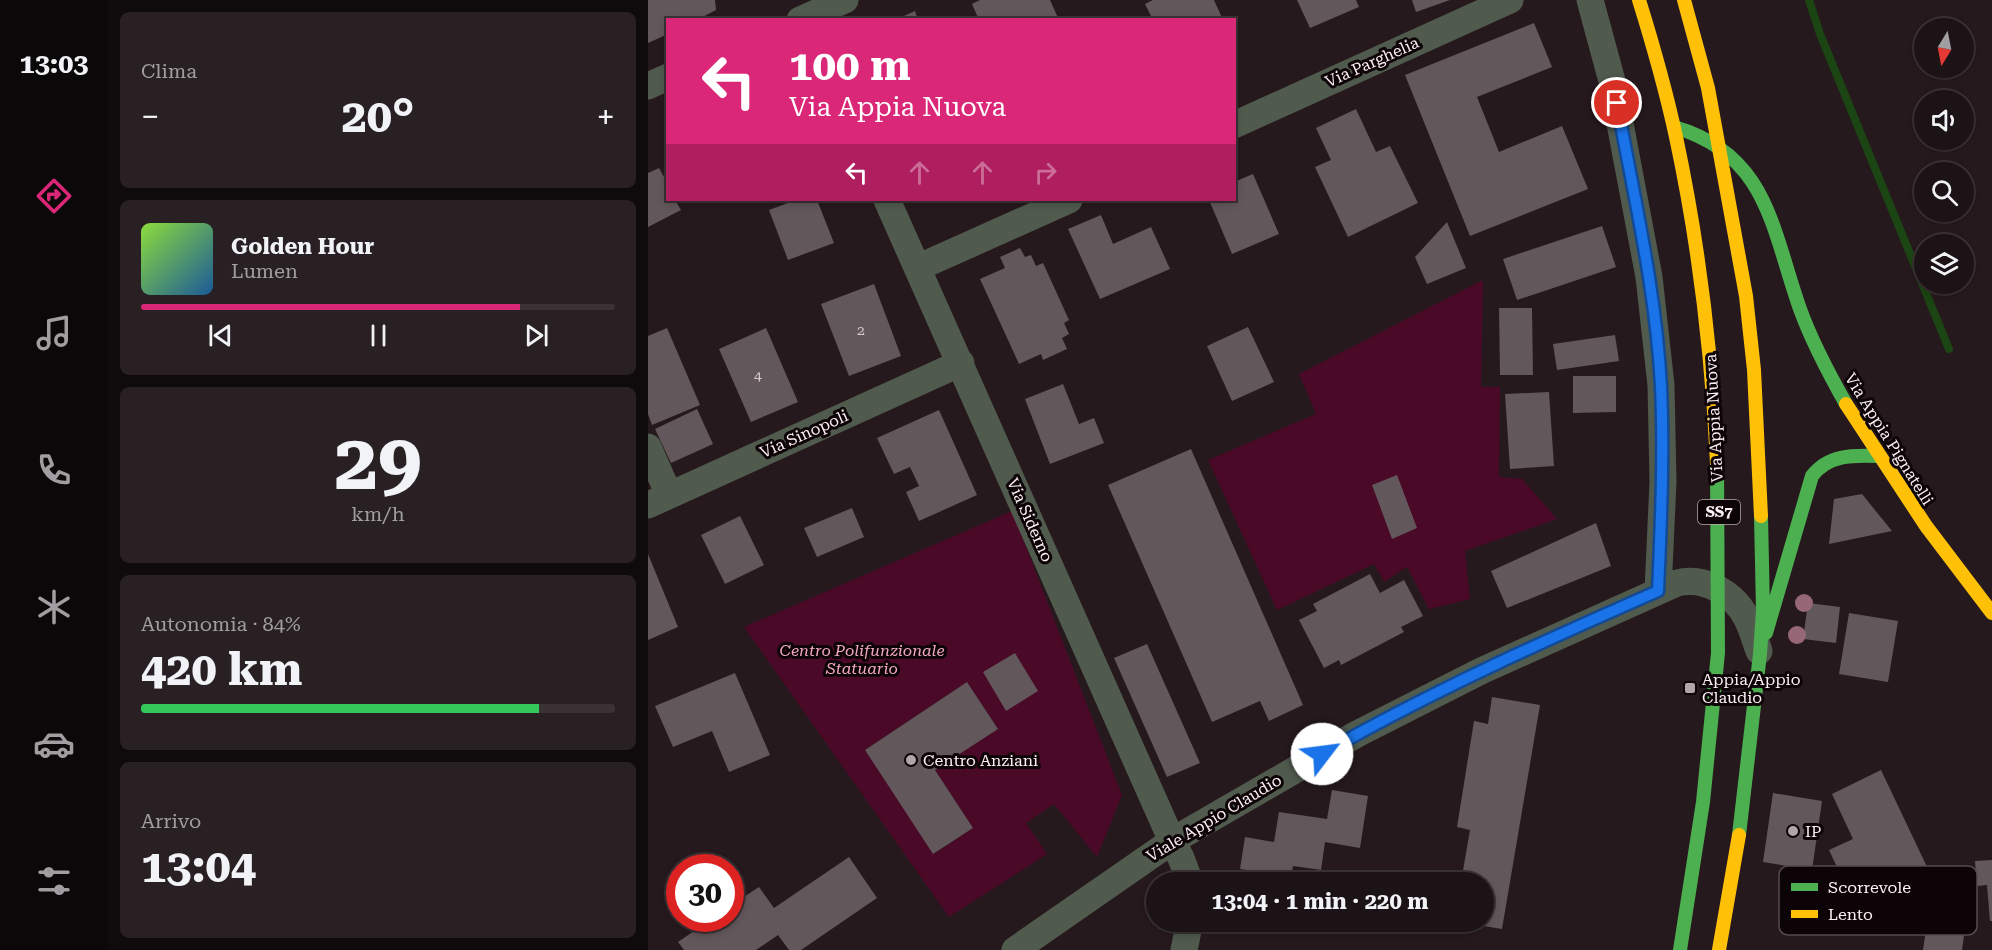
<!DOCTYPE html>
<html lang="it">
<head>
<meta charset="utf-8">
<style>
	body { margin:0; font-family:"Roboto Serif",serif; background:#292023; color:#f1f3f6; height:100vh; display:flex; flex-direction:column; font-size:22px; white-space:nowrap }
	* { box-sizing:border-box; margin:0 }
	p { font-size:20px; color:#a09ea1 }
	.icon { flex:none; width:33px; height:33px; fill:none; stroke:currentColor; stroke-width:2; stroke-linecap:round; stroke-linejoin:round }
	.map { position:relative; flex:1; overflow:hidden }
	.drawer { display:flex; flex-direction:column; gap:12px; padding:12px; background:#0f0a0c; width:540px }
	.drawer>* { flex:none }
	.banner { position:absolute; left:18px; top:18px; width:570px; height:183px; border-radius:0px; box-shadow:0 3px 9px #0003,0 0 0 2px #3a3235; background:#db2777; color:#fff; overflow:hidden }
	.needle { width:39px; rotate:190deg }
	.tools { position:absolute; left:1266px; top:18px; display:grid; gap:12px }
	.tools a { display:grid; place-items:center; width:60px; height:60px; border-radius:50%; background:#1c1316; box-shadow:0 3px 9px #0003,0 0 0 2px #3a3235; font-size:30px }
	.speed { position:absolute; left:18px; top:854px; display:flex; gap:12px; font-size:30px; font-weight:700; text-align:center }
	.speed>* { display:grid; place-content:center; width:78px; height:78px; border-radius:50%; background:#1c1316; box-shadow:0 3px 9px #0003,0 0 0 2px #3a3235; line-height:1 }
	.speed .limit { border:9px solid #d22; background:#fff; color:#111 }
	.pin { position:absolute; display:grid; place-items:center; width:51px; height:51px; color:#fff; margin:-26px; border:3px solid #fff; border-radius:50%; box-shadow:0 2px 6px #0007 }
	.me { position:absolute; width:66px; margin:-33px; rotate:60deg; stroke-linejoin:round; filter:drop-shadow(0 0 4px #0008) }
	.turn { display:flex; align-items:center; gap:21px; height:126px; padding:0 24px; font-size:27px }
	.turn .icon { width:78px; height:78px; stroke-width:2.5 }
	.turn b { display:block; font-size:42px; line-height:51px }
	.lanes { display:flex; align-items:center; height:57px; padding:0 24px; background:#0003; justify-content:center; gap:30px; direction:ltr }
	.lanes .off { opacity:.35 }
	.big { font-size:45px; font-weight:700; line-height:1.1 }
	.drawer .widget { flex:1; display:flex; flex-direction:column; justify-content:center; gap:9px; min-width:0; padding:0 21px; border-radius:9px; background:#292023 }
	.drawer .dial { align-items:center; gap:0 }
	.dial b { font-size:78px; line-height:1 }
	.song { display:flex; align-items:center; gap:18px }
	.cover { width:72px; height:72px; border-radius:9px; background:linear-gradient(135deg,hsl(90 70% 55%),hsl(210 70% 35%)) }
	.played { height:6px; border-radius:3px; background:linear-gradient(90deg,#db2777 80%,#3a3235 80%) }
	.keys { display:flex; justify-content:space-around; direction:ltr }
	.heat { display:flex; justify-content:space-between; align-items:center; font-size:33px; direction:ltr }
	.charge { height:9px; border-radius:4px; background:linear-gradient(90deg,#34c759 84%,#3a3235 0) }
	.trip { position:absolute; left:498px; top:872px; width:348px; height:60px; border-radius:30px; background:#1c1316; box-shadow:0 3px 9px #0003,0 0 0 2px #3a3235; font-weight:700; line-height:60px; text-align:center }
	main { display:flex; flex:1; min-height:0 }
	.tabs { display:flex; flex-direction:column; width:108px; justify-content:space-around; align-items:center; background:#0b0809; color:#a09ea1 }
	.tabs .icon { width:42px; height:42px }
	.tabs .current { color:#db2777 }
	.tabs b { font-size:27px; color:#f1f3f6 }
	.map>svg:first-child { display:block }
	.green { fill:#490927; fill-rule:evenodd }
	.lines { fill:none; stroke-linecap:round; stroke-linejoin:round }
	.stream { stroke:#1b4513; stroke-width:8 }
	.building { fill:#62575a }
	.street { stroke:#505a4d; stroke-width:27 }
	.fast { stroke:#4caf50; stroke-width:14 }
	.slow { stroke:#ffc107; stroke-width:14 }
	.tree { fill:#966877 }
	.route-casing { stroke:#114b97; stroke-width:15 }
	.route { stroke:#1a73e8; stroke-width:10 }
	.poi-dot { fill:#b2a5a9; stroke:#0d0407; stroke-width:2 }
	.labels { text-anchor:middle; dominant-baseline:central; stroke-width:6; stroke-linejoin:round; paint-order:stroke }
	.number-label { font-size:14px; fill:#d7cace }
	.shield { fill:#0d0407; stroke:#b6a9ad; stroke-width:1.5 }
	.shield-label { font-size:15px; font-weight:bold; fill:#fef0f4 }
	.street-label { font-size:16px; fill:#fef0f4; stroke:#0d0407 }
	.park-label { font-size:16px; font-style:italic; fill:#f2a8c0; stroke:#0d0407 }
	.poi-label { font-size:16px; fill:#fef0f4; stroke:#0d0407; text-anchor:start }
	.key { fill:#0d0407; stroke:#554b4e; stroke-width:1.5 }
	.key-label { font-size:16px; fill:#fef0f4 }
</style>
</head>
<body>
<main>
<nav class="tabs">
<b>13:03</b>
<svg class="icon current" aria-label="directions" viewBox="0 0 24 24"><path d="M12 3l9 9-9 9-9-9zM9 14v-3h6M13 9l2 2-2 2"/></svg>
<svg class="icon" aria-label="music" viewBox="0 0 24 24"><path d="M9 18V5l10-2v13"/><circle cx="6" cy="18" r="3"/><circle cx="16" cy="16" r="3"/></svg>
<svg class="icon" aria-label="phone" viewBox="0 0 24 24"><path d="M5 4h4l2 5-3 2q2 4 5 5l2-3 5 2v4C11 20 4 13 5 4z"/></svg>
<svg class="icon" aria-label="climate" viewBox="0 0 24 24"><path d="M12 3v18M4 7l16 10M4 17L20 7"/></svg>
<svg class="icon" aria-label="car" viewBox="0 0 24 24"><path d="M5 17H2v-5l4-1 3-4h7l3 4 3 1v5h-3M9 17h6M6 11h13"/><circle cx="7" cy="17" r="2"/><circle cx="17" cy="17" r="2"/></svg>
<svg class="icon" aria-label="filters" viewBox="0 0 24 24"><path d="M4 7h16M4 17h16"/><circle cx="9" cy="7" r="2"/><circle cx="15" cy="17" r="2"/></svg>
</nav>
<section class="drawer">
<div class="widget"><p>Clima</p>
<div class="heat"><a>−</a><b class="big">20°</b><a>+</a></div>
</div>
<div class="widget">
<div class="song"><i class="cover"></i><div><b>Golden Hour</b><p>Lumen</p></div></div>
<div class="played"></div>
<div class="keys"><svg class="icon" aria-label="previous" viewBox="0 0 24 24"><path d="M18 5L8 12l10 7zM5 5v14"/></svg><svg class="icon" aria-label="pause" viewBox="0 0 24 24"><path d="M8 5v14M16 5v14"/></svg><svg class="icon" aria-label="next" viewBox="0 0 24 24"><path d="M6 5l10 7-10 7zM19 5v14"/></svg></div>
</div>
<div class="widget dial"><b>29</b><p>km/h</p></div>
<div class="widget"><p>Autonomia · 84%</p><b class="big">420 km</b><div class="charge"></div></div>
<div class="widget"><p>Arrivo</p><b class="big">13:04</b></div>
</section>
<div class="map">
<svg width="1344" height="950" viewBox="0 0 1344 950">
	<rect width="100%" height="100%" fill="#26191d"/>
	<path class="green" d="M835,280L833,387H852L851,477L874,479L909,519L817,551L822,599L781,609L759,567L736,582L726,564L629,610L560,460L668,414L651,374Z
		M364,511L474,795L449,857L406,804L378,823L399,854L301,917L96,627ZM319,682L350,729L287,770L325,828L286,854L217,750Z"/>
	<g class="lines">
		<path class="stream" d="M1161,0L1172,34L1301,349"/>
	</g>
	<path class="building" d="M0,0H67L68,10L49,20H20V34L0,43Z
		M332,0H402L411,20H331L324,4Z
		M505,0H566L575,20H505L497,4Z
		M649,0H708L711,7L662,28Z
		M764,0H802L768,12Z
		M267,11L270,20H247Z
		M886,23L904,67L829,97L851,152L914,126L940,189L822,236L757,75Z
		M708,109L728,152L742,146L770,203L700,237L667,167L683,160L668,128Z
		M11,168L20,184V200H27L33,210L0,227V173Z
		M605,174L631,234L584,254L561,200H586V182Z
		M148,200H169L186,243L140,260L121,210Z
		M453,215L465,244L503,227L522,269L452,299L420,229Z
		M799,222L818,268L779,284L767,257Z
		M954,226L968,267L869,300L855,259Z
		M372,248L377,257L383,255L388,266L395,263L421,320L416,323L421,334L414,338L419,349L395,360L393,354L371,364L332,279L357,268L352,257Z
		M226,284L253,356L201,376L173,304Z
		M851,308H884L885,375H852Z
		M600,327L626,382L584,401L559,346Z
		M19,328L52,405L4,425L0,414V336Z
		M118,328L150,402L103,422L71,349Z
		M967,335L971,361L909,370L905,344Z
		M925,376H968V412L925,413Z
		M415,384L431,424L446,418L456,443L402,464L377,399Z
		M901,392L906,466L862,469L857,394Z
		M49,409L65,444L23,463L7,429Z
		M291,410L329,495L271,521L258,492L271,486L262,467L246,474L229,438Z
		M543,449L655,705L621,721L612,701L564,722L460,485Z
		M749,475L769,528L744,539L724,485Z
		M1214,494L1244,531L1181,544L1186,499Z
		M204,508L216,537L169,557L156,528Z
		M92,516L116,565L77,584L53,535Z
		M948,523L963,566L859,608L843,571Z
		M0,554L30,627L0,640Z
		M722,574L732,593L756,580L775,616L753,627L756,632L693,665L691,660L676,668L651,620L669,611L665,604Z
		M1160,603L1192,607L1188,643L1155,639Z
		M1201,613L1250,621L1240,682L1191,674Z
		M499,644L552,763L519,777L466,658Z
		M367,653L390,691L358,711L335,672Z
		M87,673L122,755L81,772L64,731L25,747L7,706Z
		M319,682L350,729L287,770L325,828L285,854L217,750Z
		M844,697L892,705L854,929L811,922L836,921V882H813L822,830L809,827L826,721L840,724Z
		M1233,770L1280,869L1206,904L1181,850L1205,839L1184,794Z
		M684,790L720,796L712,848L677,842L673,870L645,866L643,877L592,869L597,837L626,842L631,812L679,819Z
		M1125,793L1174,801L1164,870L1115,862Z
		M201,857L229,898L153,950H141L130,935L108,950H36L30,942L65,918H82V906L111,887L126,908Z
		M1344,860V921H1342L1339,885L1329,886L1327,861Z
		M1280,916L1318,921L1314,950H1275Z"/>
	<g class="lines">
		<path class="street" d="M942,0L964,81L1001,277L1013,385L1015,482L1010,591
			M152,20L197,0
			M0,86L20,77
			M586,125L862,0
			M239,200L524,841L533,858L542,882
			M269,268L421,200
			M0,447L21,495
			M0,505L313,363
			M367,950L524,841L709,734L833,671L1029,583C1057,576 1087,594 1099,619C1104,629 1107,640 1111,651
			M536,950L542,921"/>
		<path class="fast" d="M1026,127C1120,154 1124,230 1152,309C1164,342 1181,374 1198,404
			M1118,633L1164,476C1180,455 1204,455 1229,456
			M1091,835L1112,654L1115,611L1113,516
			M1032,950L1055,802L1070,653L1069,463"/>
		<path class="slow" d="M991,0C1005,45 1018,91 1028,137C1051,245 1064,353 1069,463
			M1036,0L1060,88L1098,296L1106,370L1113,516
			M1198,404L1278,526L1344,613
			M1071,950L1091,835"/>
	</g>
	<g class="tree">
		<circle cx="1156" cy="603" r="9"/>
		<circle cx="1149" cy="635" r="9"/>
	</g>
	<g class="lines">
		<g class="route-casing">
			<path id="route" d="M674,754C782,692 896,641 1010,591C1013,523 1016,455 1013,386C1008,291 986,197 969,103"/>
		</g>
		<use href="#route" class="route"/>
	</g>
	<g class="poi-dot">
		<rect x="1036" y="682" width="12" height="12" rx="3"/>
		<circle cx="263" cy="760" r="6"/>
		<circle cx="1145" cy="831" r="6"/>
	</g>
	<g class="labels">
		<g class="number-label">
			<text x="213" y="330">2</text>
			<text x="110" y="375">4</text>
		</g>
		<rect class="shield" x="1050" y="500" width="42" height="24" rx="4.5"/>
		<g class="shield-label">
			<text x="1071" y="512">SS7</text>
		</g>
		<g class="street-label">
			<text transform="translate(724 62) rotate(-24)">Via Parghelia</text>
			<text transform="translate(1066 418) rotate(-93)">Via Appia Nuova</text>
			<text transform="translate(156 434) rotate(-24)">Via Sinopoli</text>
			<text transform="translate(1241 439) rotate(58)">Via Appia Pignatelli</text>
			<text transform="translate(382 520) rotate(66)">Via Siderno</text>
			<text transform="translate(566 818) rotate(-31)">Viale Appio Claudio</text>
		</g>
		<g class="park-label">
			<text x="214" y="650">Centro Polifunzionale<tspan x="214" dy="18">Statuario</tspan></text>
		</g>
		<g class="poi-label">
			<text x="1054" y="679">Appia/Appio<tspan x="1054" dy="18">Claudio</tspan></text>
			<text x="275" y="760">Centro Anziani</text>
			<text x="1157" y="831">IP</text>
		</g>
	</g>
	<rect x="1131" y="866" width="198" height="69" rx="9" class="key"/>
	<rect x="1143" y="883" width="27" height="8" fill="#4caf50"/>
	<rect x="1143" y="910" width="27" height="8" fill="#ffc107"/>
	<g class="key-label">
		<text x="1180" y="893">Scorrevole</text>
		<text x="1180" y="920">Lento</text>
	</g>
</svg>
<div class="tools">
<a><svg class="needle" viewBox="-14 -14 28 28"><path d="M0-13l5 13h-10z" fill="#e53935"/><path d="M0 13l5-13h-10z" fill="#a09ea1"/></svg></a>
<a><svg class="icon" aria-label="sound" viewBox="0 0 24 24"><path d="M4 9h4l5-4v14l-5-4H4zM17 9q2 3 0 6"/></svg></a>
<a><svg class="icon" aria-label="search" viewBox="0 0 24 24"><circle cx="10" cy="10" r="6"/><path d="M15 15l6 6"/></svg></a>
<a><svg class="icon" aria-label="layers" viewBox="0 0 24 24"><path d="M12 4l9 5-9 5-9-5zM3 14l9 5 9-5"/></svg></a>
</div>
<div class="speed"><div class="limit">30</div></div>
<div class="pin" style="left:969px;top:103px;background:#d93025"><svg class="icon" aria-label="arrive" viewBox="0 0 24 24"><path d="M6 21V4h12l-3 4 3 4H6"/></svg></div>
<svg class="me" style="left:674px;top:754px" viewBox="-20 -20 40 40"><circle r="19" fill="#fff"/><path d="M0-13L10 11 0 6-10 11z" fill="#1a73e8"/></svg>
<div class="trip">13:04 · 1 min · 220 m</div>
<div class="banner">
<div class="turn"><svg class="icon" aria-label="left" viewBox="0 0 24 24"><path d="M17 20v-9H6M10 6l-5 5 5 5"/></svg><div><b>100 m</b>Via Appia Nuova</div></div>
<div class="lanes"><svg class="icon" aria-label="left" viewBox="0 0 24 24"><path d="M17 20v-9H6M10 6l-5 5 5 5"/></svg><svg class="icon off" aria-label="ahead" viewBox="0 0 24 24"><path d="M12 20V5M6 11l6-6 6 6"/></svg><svg class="icon off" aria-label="ahead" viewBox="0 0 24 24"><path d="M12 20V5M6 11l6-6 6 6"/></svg><svg class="icon off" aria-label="right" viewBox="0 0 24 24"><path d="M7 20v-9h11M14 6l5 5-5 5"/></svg></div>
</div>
</div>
</main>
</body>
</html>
